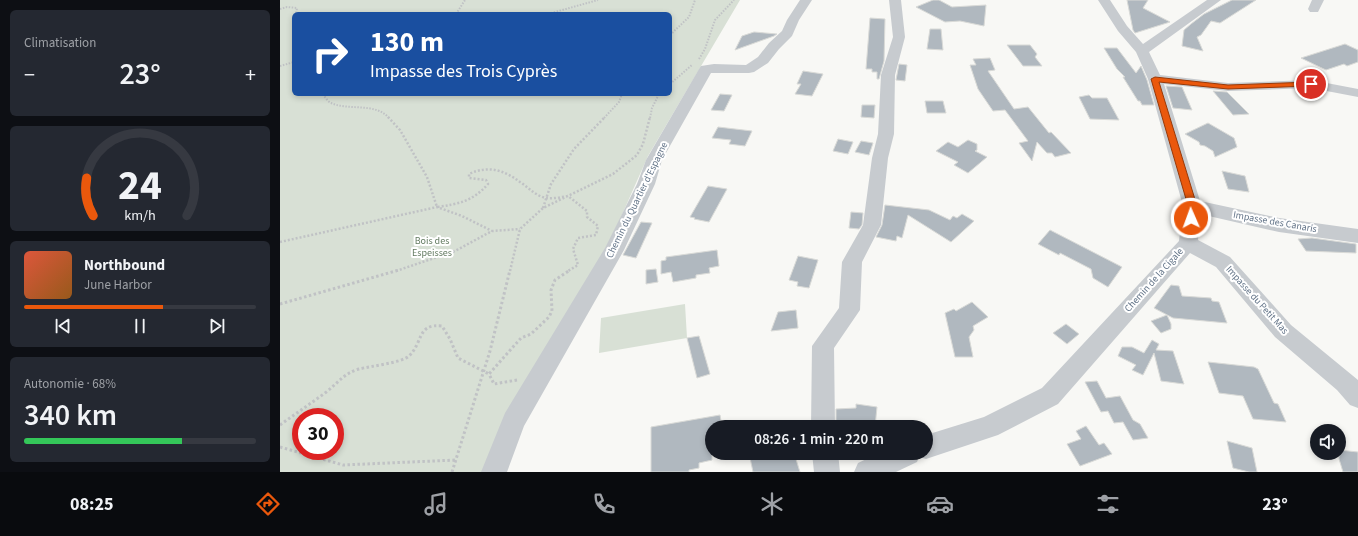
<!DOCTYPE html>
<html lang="fr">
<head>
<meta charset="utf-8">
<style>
	body { margin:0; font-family:"Source Sans 3",sans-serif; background:#242831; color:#f1f3f6; height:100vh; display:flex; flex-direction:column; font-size:15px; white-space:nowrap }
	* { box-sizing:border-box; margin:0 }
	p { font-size:13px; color:#9ea1a6 }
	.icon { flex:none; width:22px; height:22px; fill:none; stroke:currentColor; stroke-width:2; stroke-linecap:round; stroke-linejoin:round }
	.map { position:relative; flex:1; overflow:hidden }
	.panel { display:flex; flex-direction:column; gap:10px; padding:10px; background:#0d0f14; width:280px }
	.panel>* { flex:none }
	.banner { position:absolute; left:12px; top:12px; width:380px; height:84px; border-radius:6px; box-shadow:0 2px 6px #0003; background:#1a4fa0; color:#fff; overflow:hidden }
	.fabs { position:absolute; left:1030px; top:424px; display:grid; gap:8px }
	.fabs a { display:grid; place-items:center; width:36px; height:36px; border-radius:50%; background:#171b24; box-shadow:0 2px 6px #0003; font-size:20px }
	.speed { position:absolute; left:12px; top:408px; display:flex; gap:8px; font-size:20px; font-weight:700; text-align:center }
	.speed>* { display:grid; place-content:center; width:52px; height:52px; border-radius:50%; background:#171b24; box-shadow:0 2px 6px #0003; line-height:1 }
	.speed .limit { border:6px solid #d22; background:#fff; color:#111 }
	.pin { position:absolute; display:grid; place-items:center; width:34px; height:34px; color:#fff; margin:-17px; border:2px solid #fff; border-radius:50%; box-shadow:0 1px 4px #0007 }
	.me { position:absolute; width:44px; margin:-22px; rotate:358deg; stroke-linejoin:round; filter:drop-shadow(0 0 3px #0008) }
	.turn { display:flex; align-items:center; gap:14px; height:84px; padding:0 12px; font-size:18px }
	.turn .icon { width:52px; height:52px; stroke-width:2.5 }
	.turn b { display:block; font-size:28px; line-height:34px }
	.big { font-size:30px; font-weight:600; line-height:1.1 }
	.panel .widget { flex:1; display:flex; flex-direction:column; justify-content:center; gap:6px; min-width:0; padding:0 14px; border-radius:6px; background:#242831 }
	.panel .dial { align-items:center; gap:0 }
	.dial svg { height:104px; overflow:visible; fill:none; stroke:#363941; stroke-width:7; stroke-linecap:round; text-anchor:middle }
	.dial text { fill:#f1f3f6; stroke:none }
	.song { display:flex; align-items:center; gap:12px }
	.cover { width:48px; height:48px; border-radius:6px; background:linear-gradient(135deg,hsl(10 70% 55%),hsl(30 70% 35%)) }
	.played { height:4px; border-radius:2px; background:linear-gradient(90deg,#ea580c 60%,#363941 60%) }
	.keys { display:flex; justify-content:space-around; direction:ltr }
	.heat { display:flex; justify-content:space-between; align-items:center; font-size:22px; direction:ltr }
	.charge { height:6px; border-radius:3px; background:linear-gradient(90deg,#34c759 68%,#363941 0) }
	.trip { position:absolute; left:425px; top:420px; width:228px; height:40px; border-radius:20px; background:#171b24; box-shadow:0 2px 6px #0003; font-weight:600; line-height:40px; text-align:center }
	.dock { display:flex; height:64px; justify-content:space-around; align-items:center; background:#090b0e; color:#9ea1a6 }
	.dock .icon { width:28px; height:28px }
	.dock .selected { color:#ea580c }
	.dock b { font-size:18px; color:#f1f3f6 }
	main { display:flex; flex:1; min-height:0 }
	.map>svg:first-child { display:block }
	.green { fill:#d8e0d5; fill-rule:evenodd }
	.building { fill:#b0b8bf; stroke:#d9dad7 }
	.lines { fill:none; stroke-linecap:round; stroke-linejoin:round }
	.path-far2 { stroke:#c0c2c5; stroke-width:2; stroke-dasharray:1.5 1.5; stroke-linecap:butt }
	.path-far1 { stroke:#c0c2c5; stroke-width:2.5; stroke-dasharray:2 2; stroke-linecap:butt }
	.path { stroke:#c0c2c5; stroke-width:3; stroke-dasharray:2.5 2.5; stroke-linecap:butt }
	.minor { fill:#c7cbcf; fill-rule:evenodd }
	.route { fill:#ea580c; stroke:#983908 }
	.labels { text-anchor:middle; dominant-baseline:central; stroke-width:4; stroke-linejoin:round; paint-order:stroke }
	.street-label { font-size:10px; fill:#647589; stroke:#fff }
	.park-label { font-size:10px; fill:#627a60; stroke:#fff }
</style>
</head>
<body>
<main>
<section class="panel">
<div class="widget"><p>Climatisation</p>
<div class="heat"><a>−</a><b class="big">23°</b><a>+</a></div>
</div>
<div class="widget dial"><svg viewBox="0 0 100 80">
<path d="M14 69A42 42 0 1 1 86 69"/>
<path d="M14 69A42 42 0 0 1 9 40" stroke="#ea580c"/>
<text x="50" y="56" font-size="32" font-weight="700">24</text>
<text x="50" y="72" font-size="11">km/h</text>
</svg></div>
<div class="widget">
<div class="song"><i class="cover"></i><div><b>Northbound</b><p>June Harbor</p></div></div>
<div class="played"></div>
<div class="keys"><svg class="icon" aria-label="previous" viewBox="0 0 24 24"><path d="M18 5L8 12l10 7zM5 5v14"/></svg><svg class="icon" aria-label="pause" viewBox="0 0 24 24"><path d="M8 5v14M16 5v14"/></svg><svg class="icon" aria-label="next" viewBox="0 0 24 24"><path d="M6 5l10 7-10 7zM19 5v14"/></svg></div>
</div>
<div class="widget"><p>Autonomie · 68%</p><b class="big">340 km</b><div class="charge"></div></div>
</section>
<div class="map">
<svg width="1078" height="472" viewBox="0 0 1078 472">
	<rect width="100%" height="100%" fill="#f8f8f5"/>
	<path class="green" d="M0,0H460L368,156L329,244L204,472H0ZM14,14H390V94H14ZM21,417H55V451H21Z
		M405,304L407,338L319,353L321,318Z"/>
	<path class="building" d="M653,0H659L672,7L706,5L704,26L680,21L665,22L636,7Z
		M847,0H868L863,8L890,22L855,33L853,30Z
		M952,0H976L940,23L931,21L921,35L917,37L923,51L902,46L904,30L911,24L924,14Z
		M590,18L605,19L604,61L599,79H597V72H592V69H586Z
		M650,29H661L663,50L647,49Z
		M474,32L497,34L494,36L455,50L462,36Z
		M1065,44L1078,50V62L1067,66L1064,64L1046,70L1021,58Z
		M727,45H750L757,54L755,57L762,66H743Z
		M824,48H837L856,73L861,66L867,80L874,105H862L860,101H858L843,77H845L837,69Z
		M710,58L715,70L708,71L734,109L748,107L769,133L771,132L791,153L775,157L772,153H767L757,142L752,161L739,143L748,141L725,110L713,111L698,89L690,65H696L693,59Z
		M619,64L627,65L625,81L616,80Z
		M523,71L543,74L532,96L515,94L521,84H517Z
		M886,86L902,87L912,110L893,108Z
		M933,91L947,92L969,114L953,115Z
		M440,94L452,95L444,111L431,110Z
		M809,95L812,98H827L839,120L810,119L799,97Z
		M645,101H663L666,113H647Z
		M582,105H595L594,118L581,117Z
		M928,123L954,138L957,147L935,157L933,151L925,146L920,145L919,142L905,134Z
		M438,127L472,131L465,146L449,144L451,140L432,138Z
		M558,139L573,142L568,154L553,151Z
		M688,140L697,144V150L695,151L707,157L688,173L674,165L678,162L656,151L668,142L678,147Z
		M581,141L593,143L589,155L575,152Z
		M942,171L965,176L969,192L948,189Z
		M428,186L447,189L429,222L414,219L415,218L410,217Z
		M605,205L649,210L670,220L673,216L677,218L682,214L694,221L671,242L628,215L622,238L617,236L616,241L596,237L602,225Z
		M571,212L583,213L582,225L579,229L569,228Z
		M361,222L372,223L356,258L343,255Z
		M770,230L842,267L828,287L813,278L811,269L780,253L779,255L758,244Z
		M1032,238L1076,244V253L1026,251L1018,239Z
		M437,250L439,266L429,268L430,273L416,275V278L393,282L391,272L381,274V261L386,260V257Z
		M518,256L538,260L529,288L517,286L518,282L509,280Z
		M376,269L378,282L366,284V270Z
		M891,285L899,286L902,296L931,298L932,301L939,302L947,323L893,318L874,308Z
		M692,302L708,317L693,326L694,330L689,337L693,357H675L665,313L674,309L676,311Z
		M516,310L518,328L491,331L498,312Z
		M887,315L891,324V329L881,333L871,321Z
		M786,324L799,334L787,344L773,333Z
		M419,336L430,374L417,378L407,338Z
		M872,340L879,344L876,350L893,351L904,384L881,381L874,353L863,375L852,370L856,365L838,356L842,347H852L864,353Z
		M928,362L974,367L978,369L994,403L998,404L1006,422L973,419L963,396L939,393Z
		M817,381L826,398L840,396L853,420L860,424L868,438L853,440L843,422L834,423L828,411L821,412L805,382Z
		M576,404L597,407L595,427H579L580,421L556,422V409L576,408Z
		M440,415L442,427H432V460L419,463V468L409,470V472H371V427Z
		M806,426L819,445L824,443L832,454L800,466L787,444L801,439L796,431Z
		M947,441L972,448L977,472H969L953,468Z
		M1059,450L1078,452V472H1063L1059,459Z
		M469,453H503L515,456L520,472H473Z"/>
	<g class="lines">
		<path class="path-far2" d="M0,9L7,7L17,8L16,14
			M176,14L185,0
			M268,14L318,0
			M390,35L409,17L415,0
			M419,59L425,49L435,20L454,0
			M0,66L14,62
			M390,84L412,65
			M43,94C45,97 48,102 51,103C69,111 95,102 109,118
			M324,118L339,102L342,94
			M370,118L372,108L379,94"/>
		<path class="path-far1" d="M108,117L120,130L147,177L157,207C179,204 193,201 208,184L206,180L189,178V174C208,165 224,170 240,182C249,188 256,196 266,198C273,199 282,197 288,196L307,211V217L318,226L316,235L298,238L293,249L298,265L288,271
			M263,208L271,184L294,149L325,117
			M0,242L157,207L182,216L212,231
			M116,271L175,251L212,231L240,229
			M230,271L240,229L263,208L333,174L357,155L363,144L370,117"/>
		<path class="path" d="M0,304L119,270
			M237,380L214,384L209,374L241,338L251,334L269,317L272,311L271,290L275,280L290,270
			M0,425C15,414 30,404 45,393C57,384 64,373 79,369C91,366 121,363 129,356C143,343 137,323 162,326L170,339L178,358L209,374
			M0,447L63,465L176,460
			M172,472L210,351L230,270"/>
		<path class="minor" d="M520,0H532L519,20L512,36L499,49L488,63L474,72L469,73H431L382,160L375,184L344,250L244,426L227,472H201L225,413L325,248L357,184L366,160L419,69L421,66L434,64L466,65L478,57L489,43L502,31L507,20Z
			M609,0H621L625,37L615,75L614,134L608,158L601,225L582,262L580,310L554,348L555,427H531L532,346L559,308L562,262L583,225L592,158L598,134L601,75L613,37Z
			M818,0H830L847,26L863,44L927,0H941L869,52L880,75L948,83L1031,80L1078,89V97L1031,88L948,91L884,84L920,201L999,218L1078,229V243L999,232L920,214L918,240L950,257L1011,325L1078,380V408L1070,405L1057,390L995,337L936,267L910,253L778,404L718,435L646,459L639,457L637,462L616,472H574L578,463L599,453H646V435L704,417L762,388L899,241L903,206L868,79L856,52L838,31Z
			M1032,0H1044L1038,12H1030L1028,9Z
			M532,453H558L560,472H534Z"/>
	</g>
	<path class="route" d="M875,77L948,85L1031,82L1035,84L1031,86L948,89L879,82L917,206L915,218L911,221L907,218L908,206L871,79Z"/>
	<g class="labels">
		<g class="street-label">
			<text transform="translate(357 200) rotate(-64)">Chemin du Quartier d'Espagne</text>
			<text transform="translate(995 222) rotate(10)">Impasse des Canaris</text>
			<text transform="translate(874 280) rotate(-48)">Chemin de la Cigale</text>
			<text transform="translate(977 300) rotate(48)">Impasse du Petit Mas</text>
		</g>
		<g class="park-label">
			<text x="152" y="241">Bois des<tspan x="152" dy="12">Espeisses</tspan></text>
		</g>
	</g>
</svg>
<div class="fabs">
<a><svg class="icon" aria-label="sound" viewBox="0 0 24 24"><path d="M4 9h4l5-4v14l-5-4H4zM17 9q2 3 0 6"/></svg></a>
</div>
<div class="speed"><div class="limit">30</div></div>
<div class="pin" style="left:1031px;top:84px;background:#d93025"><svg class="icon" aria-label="arrive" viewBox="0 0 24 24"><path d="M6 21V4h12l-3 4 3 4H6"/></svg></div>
<svg class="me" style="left:911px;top:218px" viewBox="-20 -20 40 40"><circle r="17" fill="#ea580c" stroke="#fff" stroke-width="3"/><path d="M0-11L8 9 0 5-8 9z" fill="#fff"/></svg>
<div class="trip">08:26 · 1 min · 220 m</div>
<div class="banner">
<div class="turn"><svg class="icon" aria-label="right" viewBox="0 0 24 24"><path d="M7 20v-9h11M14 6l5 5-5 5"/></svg><div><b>130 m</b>Impasse des Trois Cyprès</div></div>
</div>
</div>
</main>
<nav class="dock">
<b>08:25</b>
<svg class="icon selected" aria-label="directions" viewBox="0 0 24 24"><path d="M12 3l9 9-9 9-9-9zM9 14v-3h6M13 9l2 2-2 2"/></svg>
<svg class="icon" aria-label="music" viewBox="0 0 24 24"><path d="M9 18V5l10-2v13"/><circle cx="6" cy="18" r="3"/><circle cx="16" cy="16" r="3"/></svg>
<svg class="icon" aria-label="phone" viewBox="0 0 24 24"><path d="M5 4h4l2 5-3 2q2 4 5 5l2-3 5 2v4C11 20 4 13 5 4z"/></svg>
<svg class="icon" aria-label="climate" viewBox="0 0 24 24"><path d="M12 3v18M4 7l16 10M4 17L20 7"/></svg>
<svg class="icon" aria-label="car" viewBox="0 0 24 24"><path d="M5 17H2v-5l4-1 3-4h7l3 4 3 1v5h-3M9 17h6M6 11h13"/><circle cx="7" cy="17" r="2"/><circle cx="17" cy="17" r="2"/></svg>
<svg class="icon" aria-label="filters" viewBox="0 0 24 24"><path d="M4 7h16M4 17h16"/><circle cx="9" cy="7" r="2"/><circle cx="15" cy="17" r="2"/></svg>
<b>23°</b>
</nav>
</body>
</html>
